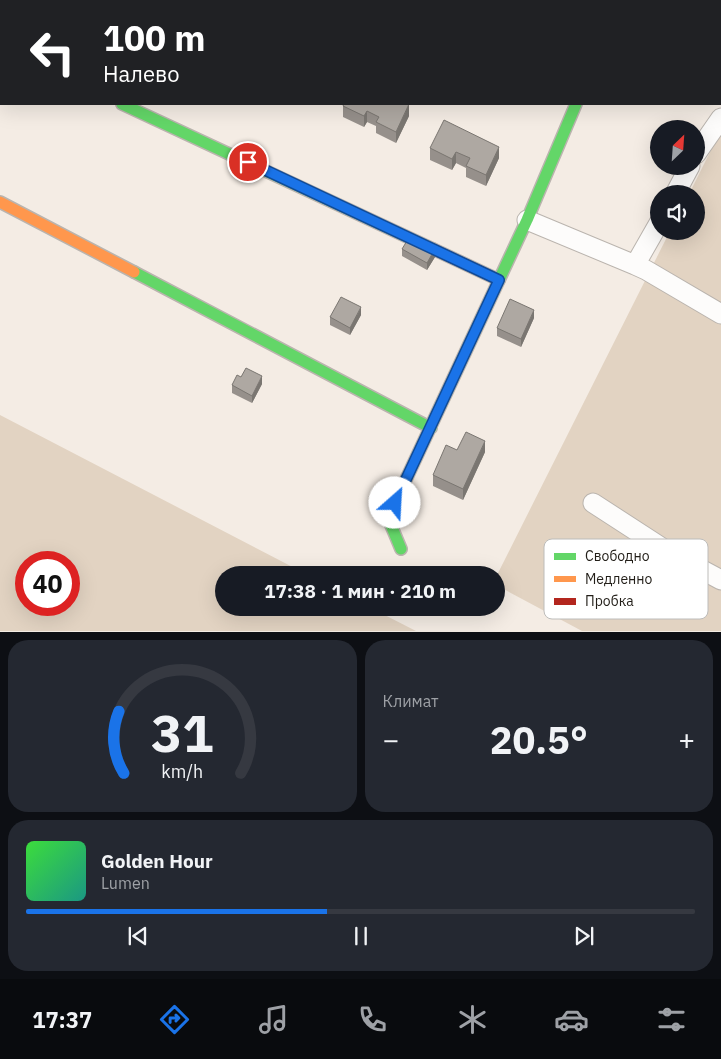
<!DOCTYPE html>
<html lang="ru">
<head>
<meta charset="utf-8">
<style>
	body { margin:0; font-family:"IBM Plex Sans",sans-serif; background:#242831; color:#f1f3f6; height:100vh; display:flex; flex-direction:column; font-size:19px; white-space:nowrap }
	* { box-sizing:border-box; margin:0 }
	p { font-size:16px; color:#9ea1a6 }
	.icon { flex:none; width:28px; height:28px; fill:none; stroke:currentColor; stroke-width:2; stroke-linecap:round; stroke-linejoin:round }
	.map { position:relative; height:632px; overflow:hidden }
	.side { display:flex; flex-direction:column; gap:8px; padding:8px; background:#0d0f14; flex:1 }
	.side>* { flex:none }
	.top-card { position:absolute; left:0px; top:0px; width:721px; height:105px; box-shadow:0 5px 20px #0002; background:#202124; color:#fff; overflow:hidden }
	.needle { width:32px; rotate:25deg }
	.buttons { position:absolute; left:650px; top:120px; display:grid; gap:10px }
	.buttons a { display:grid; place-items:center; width:55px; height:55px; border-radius:50%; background:#171b24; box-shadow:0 5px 20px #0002; font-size:25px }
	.speed { position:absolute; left:15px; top:551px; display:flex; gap:10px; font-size:25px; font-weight:700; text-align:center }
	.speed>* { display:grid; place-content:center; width:65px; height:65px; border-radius:50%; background:#171b24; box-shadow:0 5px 20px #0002; line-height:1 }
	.speed .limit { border:8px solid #d22; background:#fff; color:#111 }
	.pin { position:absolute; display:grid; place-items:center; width:42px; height:42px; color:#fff; margin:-21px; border:2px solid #fff; border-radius:50%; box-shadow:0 1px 5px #0007 }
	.me { position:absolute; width:55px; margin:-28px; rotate:26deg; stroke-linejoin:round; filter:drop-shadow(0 0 4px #0008) }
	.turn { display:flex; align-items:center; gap:18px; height:105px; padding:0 20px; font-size:22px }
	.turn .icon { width:65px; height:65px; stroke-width:2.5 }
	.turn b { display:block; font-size:35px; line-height:42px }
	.big { font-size:38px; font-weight:700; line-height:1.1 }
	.side .card { flex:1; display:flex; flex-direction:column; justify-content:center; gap:8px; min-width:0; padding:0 18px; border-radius:20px; background:#242831 }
	.side .dial { align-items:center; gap:0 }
	.dial svg { height:130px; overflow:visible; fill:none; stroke:#363941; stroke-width:7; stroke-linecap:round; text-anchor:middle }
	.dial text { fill:#f1f3f6; stroke:none }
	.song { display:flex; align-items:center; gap:15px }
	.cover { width:60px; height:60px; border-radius:8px; background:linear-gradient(135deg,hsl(120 70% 55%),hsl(170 70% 35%)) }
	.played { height:5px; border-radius:2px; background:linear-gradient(90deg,#1a73e8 45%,#363941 45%) }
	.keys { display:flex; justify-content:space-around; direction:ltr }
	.heat { display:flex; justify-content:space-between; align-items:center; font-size:28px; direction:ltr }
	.side .tiles { flex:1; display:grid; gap:8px; grid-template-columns:1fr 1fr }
	.card:last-child { grid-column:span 2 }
	.trip { position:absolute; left:215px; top:566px; width:290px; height:50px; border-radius:25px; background:#171b24; box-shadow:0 5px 20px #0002; font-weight:700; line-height:50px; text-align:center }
	.menu { display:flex; height:80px; justify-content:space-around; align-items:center; background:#090b0e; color:#9ea1a6 }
	.menu .icon { width:35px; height:35px }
	.menu .current { color:#1a73e8 }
	.menu b { font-size:22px; color:#f1f3f6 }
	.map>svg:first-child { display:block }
	.green { fill:#e2d3c2; fill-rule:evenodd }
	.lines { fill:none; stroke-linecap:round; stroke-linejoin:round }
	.street-casing { stroke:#bab4ae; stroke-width:21 }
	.fast-casing { stroke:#bab4ae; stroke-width:14 }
	.slow-casing { stroke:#bab4ae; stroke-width:14 }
	.jam-casing { stroke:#bab4ae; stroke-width:14 }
	.street { stroke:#fdfcfb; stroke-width:19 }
	.fast { stroke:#63d668; stroke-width:11 }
	.slow { stroke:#ff974d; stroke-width:11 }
	.jam { stroke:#b3261e; stroke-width:11 }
	.wall { fill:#96908b }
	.shaded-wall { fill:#7a7671 }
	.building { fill:#aea8a2; stroke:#7a7671 }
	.route-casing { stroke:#114b97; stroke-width:12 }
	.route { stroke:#1a73e8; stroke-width:9 }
	.key { fill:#fff; stroke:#bdbcba; stroke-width:1 }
	.key-label { font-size:14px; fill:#221e18 }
</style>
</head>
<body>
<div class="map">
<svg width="721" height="632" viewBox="0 0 721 632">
	<rect width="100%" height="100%" fill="#f4ece4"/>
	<path class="green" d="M721,130V631H582L496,585V577L670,231H696V194H689Z
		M0,415L308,575H224V608H371L416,631H0ZM26,562H69V605H26Z"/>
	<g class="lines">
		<g class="street-casing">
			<path id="street" d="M420,0L423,1
				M622,1V0
				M0,46L1,47
				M696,154L721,118
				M675,194L690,166
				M527,220L635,265L659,223
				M635,265L646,270L721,314
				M593,503L667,551L721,580"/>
		</g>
		<g class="fast-casing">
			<path id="fast" d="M122,104L433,249
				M134,272L431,428
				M401,549L388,518L527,220L576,104"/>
		</g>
		<g class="slow-casing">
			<path id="slow" d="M0,202L134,272"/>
		</g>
		<g class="jam-casing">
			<path id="jam" d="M433,249L499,280"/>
		</g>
		<use href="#street" class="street"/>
		<use href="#fast" class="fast"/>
		<use href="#slow" class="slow"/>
		<use href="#jam" class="jam"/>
	</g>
	<path class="wall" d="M292,0H330L329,1H295Z
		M343,106L409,116L396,143L376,133V126L367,122L364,127L343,117Z
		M430,148L499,158L486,186L466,177V168L456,163L452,170L430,160Z
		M402,249L435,257L427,270L402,256Z
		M361,315L350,335L330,325V317Z
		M534,318L521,347L497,336V328Z
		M241,377L262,384L252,403L232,393V385Z
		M457,450L485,452L463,500L433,486V475Z"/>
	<path class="shaded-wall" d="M409,104V116L396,143V132Z
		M367,111V122L364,127V116Z
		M499,147V158L486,186V175Z
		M456,152V163L452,170V159Z
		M435,249V257L427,270V263Z
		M361,307V315L350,335V328Z
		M534,310V318L521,347V339Z
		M262,376V384L252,403V396Z
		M485,441V452L463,500V489Z"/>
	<path class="building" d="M126,0H151L150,1H128Z
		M315,0H325L324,1H318Z
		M358,0H380L383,1H357Z
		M497,0H534L533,1H496Z
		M556,0H567L570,1H556Z
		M344,104H409L396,132L376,122L379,117L367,111L364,116L343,106Z
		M444,120L499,147L486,175L466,166L470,158L456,152L452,159L430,148Z
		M410,236L435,249L427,263L402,249Z
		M341,297L361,307L350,328L330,317Z
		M510,299L534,310L521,339L497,328Z
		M246,368L262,376L252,396L232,385L237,375L241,377Z
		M466,432L485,441L463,489L433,475L446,445L457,450Z"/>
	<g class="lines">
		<g class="route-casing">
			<path id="route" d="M248,162L499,280L395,503"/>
		</g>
		<use href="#route" class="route"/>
	</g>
	<rect x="544" y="539" width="164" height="80" rx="8" class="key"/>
	<rect x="554" y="553" width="22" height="7" fill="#63d668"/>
	<rect x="554" y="576" width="22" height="6" fill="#ff974d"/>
	<rect x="554" y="598" width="22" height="7" fill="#b3261e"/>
	<g class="key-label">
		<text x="585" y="561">Свободно</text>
		<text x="585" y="584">Медленно</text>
		<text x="585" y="606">Пробка</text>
	</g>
</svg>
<div class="buttons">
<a><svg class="needle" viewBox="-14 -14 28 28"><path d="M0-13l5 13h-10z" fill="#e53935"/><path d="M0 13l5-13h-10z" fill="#9ea1a6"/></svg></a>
<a><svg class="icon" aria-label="sound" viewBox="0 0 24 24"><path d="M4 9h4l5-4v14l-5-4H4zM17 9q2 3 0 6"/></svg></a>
</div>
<div class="speed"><div class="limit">40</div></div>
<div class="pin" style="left:248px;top:162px;background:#d93025"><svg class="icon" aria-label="arrive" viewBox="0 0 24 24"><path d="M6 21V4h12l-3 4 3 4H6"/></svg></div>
<svg class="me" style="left:395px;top:503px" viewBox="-20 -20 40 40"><circle r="19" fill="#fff"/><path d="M0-13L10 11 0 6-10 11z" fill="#1a73e8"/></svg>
<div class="trip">17:38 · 1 мин · 210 m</div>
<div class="top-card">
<div class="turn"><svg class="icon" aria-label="left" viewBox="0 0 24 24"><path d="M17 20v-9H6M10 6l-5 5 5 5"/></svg><div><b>100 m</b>Налево</div></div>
</div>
</div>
<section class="side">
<div class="tiles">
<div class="card dial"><svg viewBox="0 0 100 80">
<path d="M14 69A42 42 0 1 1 86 69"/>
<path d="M14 69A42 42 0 0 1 11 31" stroke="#1a73e8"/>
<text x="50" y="56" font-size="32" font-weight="700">31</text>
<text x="50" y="72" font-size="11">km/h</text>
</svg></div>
<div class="card"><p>Климат</p>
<div class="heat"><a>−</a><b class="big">20.5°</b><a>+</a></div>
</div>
<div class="card">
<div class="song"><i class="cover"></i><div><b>Golden Hour</b><p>Lumen</p></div></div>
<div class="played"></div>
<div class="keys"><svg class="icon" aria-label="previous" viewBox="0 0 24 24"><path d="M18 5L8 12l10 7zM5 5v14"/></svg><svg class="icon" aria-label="pause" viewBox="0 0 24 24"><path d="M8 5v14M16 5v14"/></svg><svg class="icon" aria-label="next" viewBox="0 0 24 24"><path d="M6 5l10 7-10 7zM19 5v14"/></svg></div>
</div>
</div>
</section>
<nav class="menu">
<b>17:37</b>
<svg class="icon current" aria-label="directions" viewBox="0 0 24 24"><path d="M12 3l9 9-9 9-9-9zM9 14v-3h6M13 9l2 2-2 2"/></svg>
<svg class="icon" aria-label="music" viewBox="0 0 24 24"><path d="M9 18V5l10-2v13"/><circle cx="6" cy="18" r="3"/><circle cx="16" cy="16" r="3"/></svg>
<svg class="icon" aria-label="phone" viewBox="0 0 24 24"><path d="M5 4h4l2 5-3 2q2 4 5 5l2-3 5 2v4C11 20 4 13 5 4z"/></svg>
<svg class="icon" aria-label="climate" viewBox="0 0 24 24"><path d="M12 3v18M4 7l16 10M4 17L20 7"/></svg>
<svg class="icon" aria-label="car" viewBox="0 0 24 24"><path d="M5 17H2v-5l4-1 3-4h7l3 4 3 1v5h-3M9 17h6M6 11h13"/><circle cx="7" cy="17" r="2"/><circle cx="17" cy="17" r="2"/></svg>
<svg class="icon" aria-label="filters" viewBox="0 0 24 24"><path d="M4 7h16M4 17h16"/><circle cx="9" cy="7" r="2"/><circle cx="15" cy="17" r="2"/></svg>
</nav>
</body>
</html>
